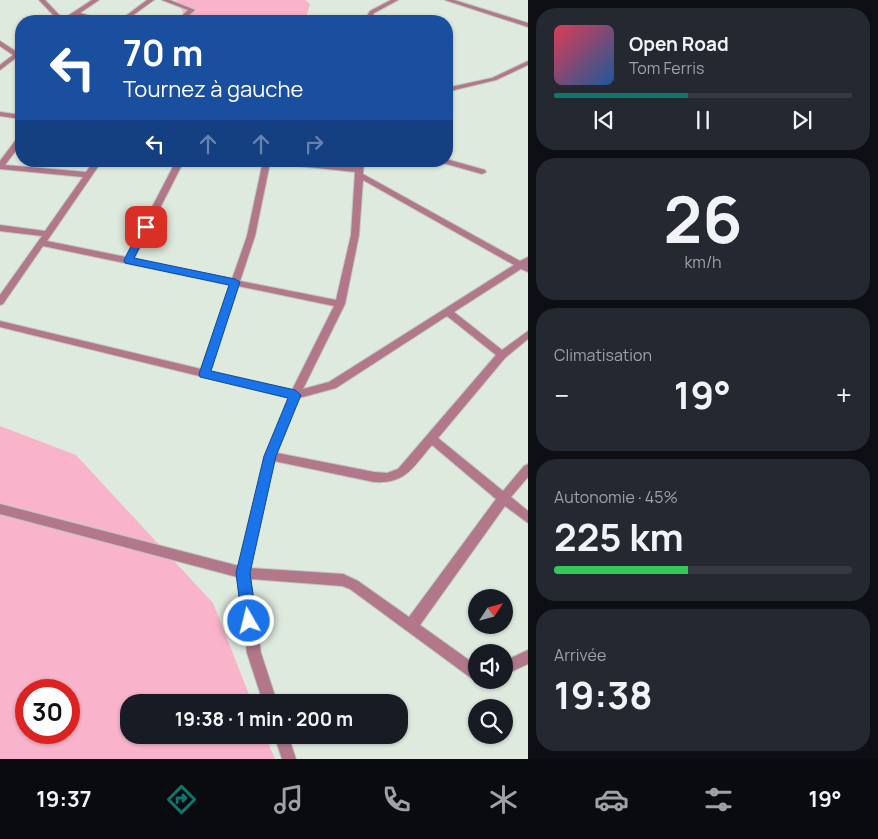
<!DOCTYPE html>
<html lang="fr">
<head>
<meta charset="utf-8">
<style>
	body { margin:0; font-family:Manrope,sans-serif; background:#242831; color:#f1f3f6; height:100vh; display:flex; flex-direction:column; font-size:19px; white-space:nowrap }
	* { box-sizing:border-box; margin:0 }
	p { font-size:16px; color:#9ea1a6 }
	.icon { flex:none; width:28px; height:28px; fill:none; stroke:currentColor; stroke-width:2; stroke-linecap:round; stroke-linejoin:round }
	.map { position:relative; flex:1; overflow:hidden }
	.details { display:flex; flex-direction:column; gap:8px; padding:8px; background:#0d0f14; width:350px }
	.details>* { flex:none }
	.top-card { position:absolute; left:15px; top:15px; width:438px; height:152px; border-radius:20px; box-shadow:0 1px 4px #0004; background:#1a4fa0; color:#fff; overflow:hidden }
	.needle { width:32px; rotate:54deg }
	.buttons { position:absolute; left:468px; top:589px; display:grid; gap:10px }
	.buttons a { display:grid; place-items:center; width:45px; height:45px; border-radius:50%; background:#171b24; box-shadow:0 1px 4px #0004; font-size:25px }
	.speed { position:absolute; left:15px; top:679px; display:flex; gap:10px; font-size:25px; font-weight:700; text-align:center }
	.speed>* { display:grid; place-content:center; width:65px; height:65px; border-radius:50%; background:#171b24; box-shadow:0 1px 4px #0004; line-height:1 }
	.speed .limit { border:8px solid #d22; background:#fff; color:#111 }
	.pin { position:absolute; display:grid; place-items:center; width:42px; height:42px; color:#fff; margin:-21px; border-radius:10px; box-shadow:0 2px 8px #0006 }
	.me { position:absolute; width:55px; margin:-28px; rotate:352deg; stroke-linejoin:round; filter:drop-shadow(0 0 4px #0008) }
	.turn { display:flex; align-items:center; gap:18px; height:105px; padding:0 25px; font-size:22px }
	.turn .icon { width:65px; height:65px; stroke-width:2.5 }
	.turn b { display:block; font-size:35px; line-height:42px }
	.lanes { display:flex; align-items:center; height:48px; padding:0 25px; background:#0003; justify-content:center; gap:25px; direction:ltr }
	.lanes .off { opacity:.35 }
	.big { font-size:38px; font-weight:700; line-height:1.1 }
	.details .tile { flex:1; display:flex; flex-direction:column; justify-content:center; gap:8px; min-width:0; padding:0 18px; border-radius:20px; background:#242831 }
	.details .dial { align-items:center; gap:0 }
	.dial b { font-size:65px; line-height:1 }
	.song { display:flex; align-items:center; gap:15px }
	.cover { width:60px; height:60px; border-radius:8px; background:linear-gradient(135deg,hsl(350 70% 55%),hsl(210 70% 35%)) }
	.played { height:5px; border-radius:2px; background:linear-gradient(90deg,#0f766e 45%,#363941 45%) }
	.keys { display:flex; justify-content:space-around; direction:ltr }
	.heat { display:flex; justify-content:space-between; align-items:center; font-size:28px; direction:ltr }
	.charge { height:8px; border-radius:4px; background:linear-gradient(90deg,#34c759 45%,#363941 0) }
	.trip { position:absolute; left:120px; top:694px; width:288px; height:50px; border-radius:20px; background:#171b24; box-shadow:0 1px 4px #0004; font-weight:700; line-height:50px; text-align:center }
	.dock { display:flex; height:80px; justify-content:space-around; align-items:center; background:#090b0e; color:#9ea1a6 }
	.dock .icon { width:35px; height:35px }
	.dock .on { color:#0f766e }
	.dock b { font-size:22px; color:#f1f3f6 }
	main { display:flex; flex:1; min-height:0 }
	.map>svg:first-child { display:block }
	.green { fill:#f9b4cb; fill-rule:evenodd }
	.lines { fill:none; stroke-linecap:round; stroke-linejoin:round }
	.street-casing { stroke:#bdc7bc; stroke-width:2 }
	.street { fill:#b2778b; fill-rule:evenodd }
	.route { fill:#1a73e8; stroke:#114b97 }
</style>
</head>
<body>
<main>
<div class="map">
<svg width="528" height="759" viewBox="0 0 528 759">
	<rect width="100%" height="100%" fill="#dfeade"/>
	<path class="green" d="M176,0H305L310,4L305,21H188Z
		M0,426L76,455L213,603L252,702H129V735H265L275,759H0ZM26,690H69V732H26Z"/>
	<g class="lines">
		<g class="street-casing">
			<path id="street" d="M39,0H45L63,19L92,0H99L80,13L107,21H98L76,16L68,21H59Z
				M147,0H154L125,21H119Z
				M162,0H170L195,10L182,21H176L188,10Z
				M391,0H398L374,13L370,21H364L370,11Z
				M445,0H454L528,23V27Z
				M0,41L17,52L21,49V54L0,70V65L13,55L0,46Z
				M528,61V65L496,80L446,92V88L492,78Z
				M0,112L21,115V119L0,116Z
				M18,137H21V144L5,165L86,172L94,161H102L47,241L126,257L176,161H184L134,259L232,279L247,236L263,161H296L356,167V161H364L363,174L520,261L528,257V272L521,269L454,312L502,350L528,331V339L505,358L438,438L503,491L524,466L528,464V477L511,497L528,511V523L505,506L420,625L476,665V680L471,678L350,589L342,586L250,579L261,653L277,702H263L247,653L237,577L0,514V504L239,566L265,456L289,398L0,327V321L201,369L230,285L43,246L3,304L0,305V295L42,236L0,231V225L45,231L83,177L0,169V161ZM270,163L355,172L351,235L336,300L240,281L255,236ZM363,180L514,265L329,382L303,389L345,304L359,235ZM238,286L334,306L292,390L210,371ZM447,316L496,355L398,469L387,473L374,472L277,453L299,398L336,388ZM432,445L496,499L409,617L358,581L343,574L250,568L274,461L374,482C406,484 413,467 432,445Z
				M446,159L485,170L486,172L482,174L443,163L442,161H446Z
				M528,650V664L504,675V661Z
				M274,735H288L296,759H282Z"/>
		</g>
		<use href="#street" class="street"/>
	</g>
	<path class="route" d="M146,224L150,227L134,258L235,279L240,282L211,371L295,390L301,395L276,456L250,573L257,621L254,626L249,628L244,626L242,621L236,573L264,456L288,398L200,377L199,374L229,285L125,263L124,260L141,227Z"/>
</svg>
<div class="buttons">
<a><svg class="needle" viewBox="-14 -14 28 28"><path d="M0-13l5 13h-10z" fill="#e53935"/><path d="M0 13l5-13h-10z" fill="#9ea1a6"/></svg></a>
<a><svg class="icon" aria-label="sound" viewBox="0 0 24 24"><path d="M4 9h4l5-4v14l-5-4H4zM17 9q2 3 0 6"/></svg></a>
<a><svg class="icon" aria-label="search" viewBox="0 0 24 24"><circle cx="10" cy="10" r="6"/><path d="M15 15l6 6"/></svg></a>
</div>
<div class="speed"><div class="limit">30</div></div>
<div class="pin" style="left:146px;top:227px;background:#d93025"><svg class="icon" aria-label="arrive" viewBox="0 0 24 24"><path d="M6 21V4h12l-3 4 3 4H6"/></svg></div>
<svg class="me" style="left:249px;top:621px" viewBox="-20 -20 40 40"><circle r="17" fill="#1a73e8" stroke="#fff" stroke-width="3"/><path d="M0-11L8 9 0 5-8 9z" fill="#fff"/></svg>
<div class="trip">19:38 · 1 min · 200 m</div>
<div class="top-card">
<div class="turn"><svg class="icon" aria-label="left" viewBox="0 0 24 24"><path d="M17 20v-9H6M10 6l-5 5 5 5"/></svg><div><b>70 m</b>Tournez à gauche</div></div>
<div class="lanes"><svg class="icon" aria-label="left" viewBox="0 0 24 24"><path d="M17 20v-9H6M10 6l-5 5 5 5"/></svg><svg class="icon off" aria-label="ahead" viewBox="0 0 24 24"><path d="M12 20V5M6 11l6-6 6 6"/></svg><svg class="icon off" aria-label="ahead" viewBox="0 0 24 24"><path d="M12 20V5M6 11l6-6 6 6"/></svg><svg class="icon off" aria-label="right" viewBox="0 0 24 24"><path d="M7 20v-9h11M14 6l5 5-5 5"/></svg></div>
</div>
</div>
<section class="details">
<div class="tile">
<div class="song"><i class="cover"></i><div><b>Open Road</b><p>Tom Ferris</p></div></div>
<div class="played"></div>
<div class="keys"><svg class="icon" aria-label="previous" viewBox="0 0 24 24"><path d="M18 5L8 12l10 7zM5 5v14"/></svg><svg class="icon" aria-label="pause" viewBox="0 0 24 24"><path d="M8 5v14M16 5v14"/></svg><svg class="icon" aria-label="next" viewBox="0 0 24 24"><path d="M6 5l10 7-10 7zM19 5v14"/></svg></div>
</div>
<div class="tile dial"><b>26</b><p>km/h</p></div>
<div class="tile"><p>Climatisation</p>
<div class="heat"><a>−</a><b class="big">19°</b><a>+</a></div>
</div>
<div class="tile"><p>Autonomie · 45%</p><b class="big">225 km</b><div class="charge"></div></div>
<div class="tile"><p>Arrivée</p><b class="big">19:38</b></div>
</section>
</main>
<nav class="dock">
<b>19:37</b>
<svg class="icon on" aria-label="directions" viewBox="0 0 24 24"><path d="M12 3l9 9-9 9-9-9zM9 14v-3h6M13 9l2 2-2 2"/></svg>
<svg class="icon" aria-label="music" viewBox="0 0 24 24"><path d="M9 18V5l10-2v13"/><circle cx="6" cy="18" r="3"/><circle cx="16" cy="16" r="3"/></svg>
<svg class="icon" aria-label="phone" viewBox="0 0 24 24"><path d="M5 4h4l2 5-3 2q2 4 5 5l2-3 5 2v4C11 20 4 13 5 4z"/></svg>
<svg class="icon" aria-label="climate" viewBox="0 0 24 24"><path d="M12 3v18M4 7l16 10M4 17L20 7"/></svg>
<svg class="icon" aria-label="car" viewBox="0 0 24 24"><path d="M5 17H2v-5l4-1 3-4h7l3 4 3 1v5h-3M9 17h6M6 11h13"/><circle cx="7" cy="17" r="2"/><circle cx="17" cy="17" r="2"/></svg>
<svg class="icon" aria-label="filters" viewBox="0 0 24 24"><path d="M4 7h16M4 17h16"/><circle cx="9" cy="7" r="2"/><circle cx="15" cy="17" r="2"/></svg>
<b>19°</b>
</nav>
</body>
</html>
